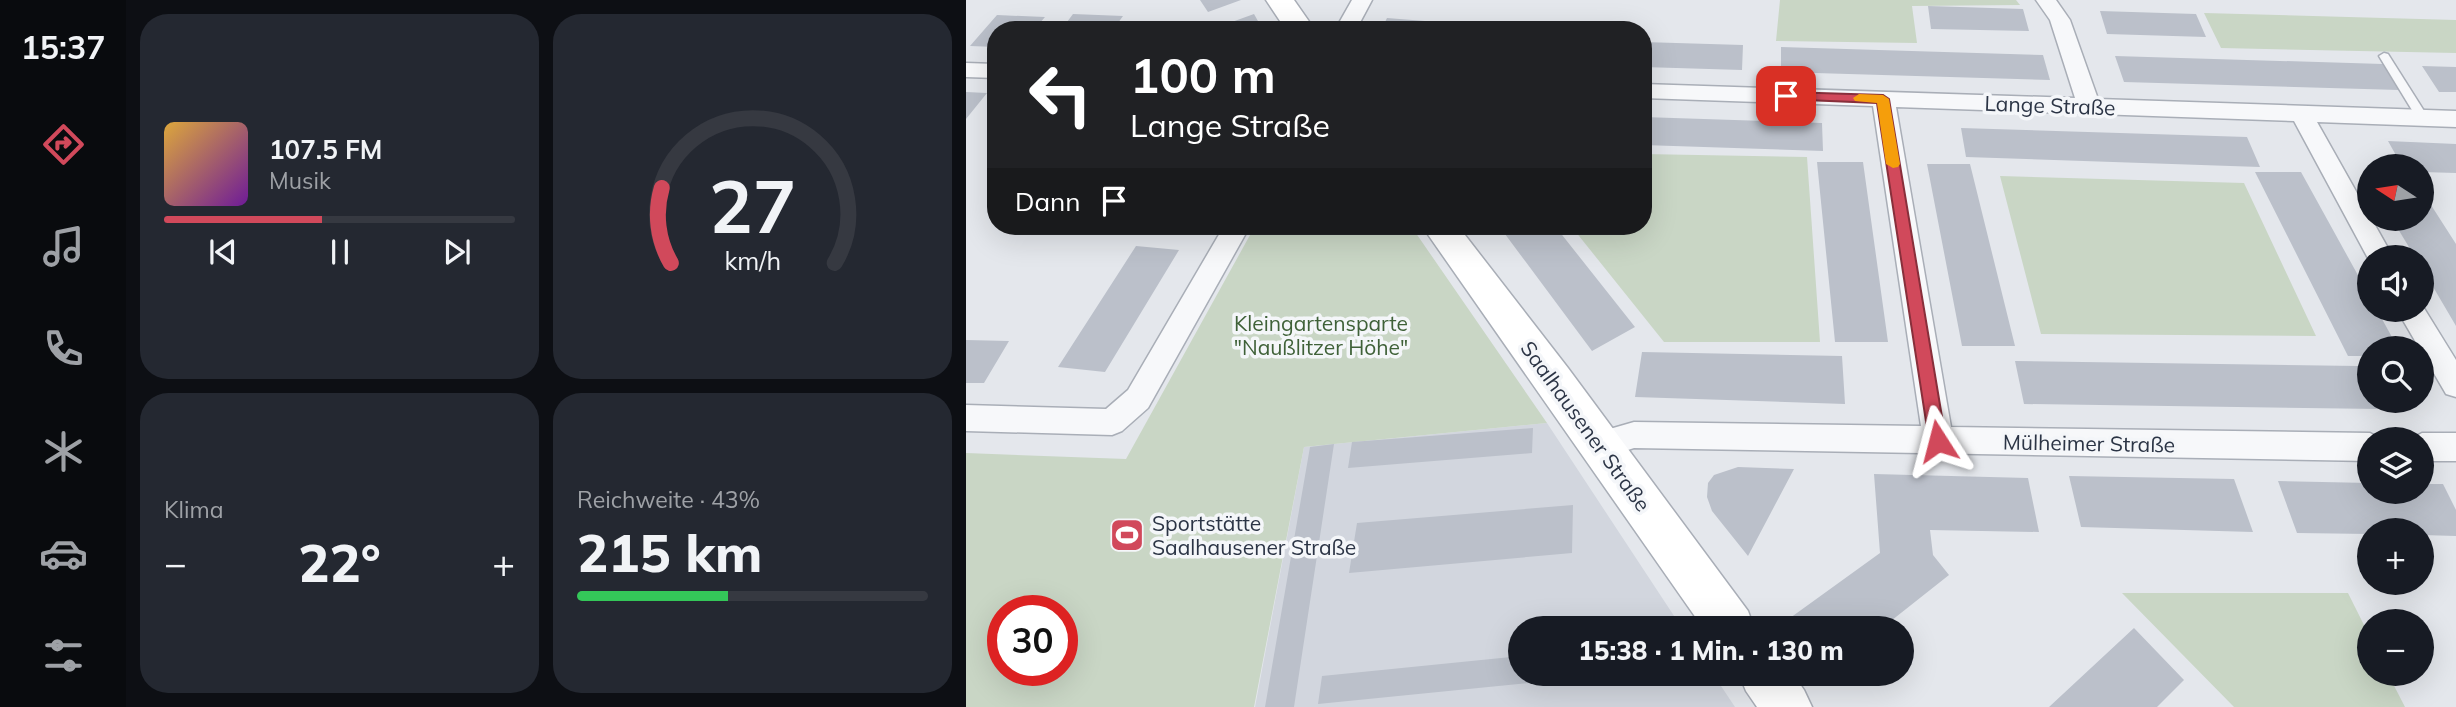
<!DOCTYPE html>
<html lang="de">
<head>
<meta charset="utf-8">
<style>
	body { margin:0; font-family:Mulish,sans-serif; background:#242831; color:#f1f3f6; height:100vh; display:flex; flex-direction:column; font-size:26px; white-space:nowrap }
	* { box-sizing:border-box; margin:0 }
	p { font-size:23px; color:#9ea1a6 }
	.icon { flex:none; width:38px; height:38px; fill:none; stroke:currentColor; stroke-width:2; stroke-linecap:round; stroke-linejoin:round }
	.map { position:relative; flex:1; overflow:hidden }
	.drawer { display:flex; flex-direction:column; gap:14px; padding:14px; background:#0d0f14; width:840px }
	.drawer>* { flex:none }
	.guide { position:absolute; left:21px; top:21px; width:665px; height:214px; border-radius:28px; box-shadow:0 7px 28px #0002; background:#202124; color:#fff; overflow:hidden }
	.needle { width:46px; rotate:282deg }
	.buttons { position:absolute; left:1391px; top:154px; display:grid; gap:14px }
	.buttons a { display:grid; place-items:center; width:77px; height:77px; border-radius:50%; background:#171b24; box-shadow:0 7px 28px #0002; font-size:35px }
	.speed { position:absolute; left:21px; top:595px; display:flex; gap:14px; font-size:35px; font-weight:700; text-align:center }
	.speed>* { display:grid; place-content:center; width:91px; height:91px; border-radius:50%; background:#171b24; box-shadow:0 7px 28px #0002; line-height:1 }
	.speed .limit { border:10px solid #d22; background:#fff; color:#111 }
	.pin { position:absolute; display:grid; place-items:center; width:60px; height:60px; color:#fff; margin:-30px; border-radius:14px; box-shadow:0 4px 10px #0006 }
	.me { position:absolute; width:77px; margin:-38px; rotate:351deg; stroke-linejoin:round; filter:drop-shadow(0 0 5px #0008) }
	.turn { display:flex; align-items:center; gap:24px; height:147px; padding:0 28px; font-size:32px }
	.turn .icon { width:91px; height:91px; stroke-width:2.5 }
	.turn b { display:block; font-size:49px; line-height:60px }
	.then { display:flex; align-items:center; height:66px; padding:0 28px; background:#0003; gap:14px; font-size:26px }
	.big { font-size:52px; font-weight:800; line-height:1.1 }
	.drawer .card { flex:1; display:flex; flex-direction:column; justify-content:center; gap:10px; min-width:0; padding:0 24px; border-radius:28px; background:#242831 }
	.drawer .dial { align-items:center; gap:0 }
	.dial svg { height:182px; overflow:visible; fill:none; stroke:#363941; stroke-width:7; stroke-linecap:round; text-anchor:middle }
	.dial text { fill:#f1f3f6; stroke:none }
	.song { display:flex; align-items:center; gap:21px }
	.cover { width:84px; height:84px; border-radius:10px; background:linear-gradient(135deg,hsl(40 70% 55%),hsl(280 70% 35%)) }
	.played { height:7px; border-radius:4px; background:linear-gradient(90deg,#d1495b 45%,#363941 45%) }
	.keys { display:flex; justify-content:space-around; direction:ltr }
	.heat { display:flex; justify-content:space-between; align-items:center; font-size:38px; direction:ltr }
	.charge { height:10px; border-radius:5px; background:linear-gradient(90deg,#34c759 43%,#363941 0) }
	.drawer .tiles { flex:1; display:grid; gap:14px; grid-template-columns:repeat(2,1fr) }
	.trip { position:absolute; left:542px; top:616px; width:406px; height:70px; border-radius:35px; background:#171b24; box-shadow:0 7px 28px #0002; font-weight:800; line-height:70px; text-align:center }
	main { display:flex; flex:1; min-height:0 }
	.tab-bar { display:flex; flex-direction:column; width:126px; justify-content:space-around; align-items:center; background:#090b0e; color:#9ea1a6 }
	.tab-bar .icon { width:49px; height:49px }
	.tab-bar .active { color:#d1495b }
	.tab-bar b { font-size:32px; color:#f1f3f6 }
	.map>svg:first-child { display:block }
	.built { fill:#d2d6de }
	.green { fill:#c9d6c5; fill-rule:evenodd }
	.building { fill:#bbc0ca }
	.lines { fill:none; stroke-linecap:round; stroke-linejoin:round }
	.lane-casing { stroke:#a9aeb7; stroke-width:3 }
	.street-casing { stroke:#a9aeb7; stroke-width:3 }
	.secondary-casing { stroke:#a9aeb7; stroke-width:3 }
	.lane { fill:#f7f8fa; fill-rule:evenodd }
	.street { fill:#f7f8fa; fill-rule:evenodd }
	.secondary { fill:#fff; fill-rule:evenodd }
	.route { fill:#d1495b; stroke:#882f3b; stroke-width:2 }
	.slow { fill:#f59e0b }
	.labels { text-anchor:middle; dominant-baseline:central; stroke-width:7; stroke-linejoin:round; paint-order:stroke }
	.street-label { font-size:21px; fill:#2b3445; stroke:#f4f6f9 }
	.park-label { font-size:21px; fill:#3f6138; stroke:#f4f6f9 }
	.poi-label { font-size:21px; fill:#2b3445; stroke:#f4f6f9; text-anchor:start }
</style>
</head>
<body>
<main>
<nav class="tab-bar">
<b>15:37</b>
<svg class="icon active" aria-label="directions" viewBox="0 0 24 24"><path d="M12 3l9 9-9 9-9-9zM9 14v-3h6M13 9l2 2-2 2"/></svg>
<svg class="icon" aria-label="music" viewBox="0 0 24 24"><path d="M9 18V5l10-2v13"/><circle cx="6" cy="18" r="3"/><circle cx="16" cy="16" r="3"/></svg>
<svg class="icon" aria-label="phone" viewBox="0 0 24 24"><path d="M5 4h4l2 5-3 2q2 4 5 5l2-3 5 2v4C11 20 4 13 5 4z"/></svg>
<svg class="icon" aria-label="climate" viewBox="0 0 24 24"><path d="M12 3v18M4 7l16 10M4 17L20 7"/></svg>
<svg class="icon" aria-label="car" viewBox="0 0 24 24"><path d="M5 17H2v-5l4-1 3-4h7l3 4 3 1v5h-3M9 17h6M6 11h13"/><circle cx="7" cy="17" r="2"/><circle cx="17" cy="17" r="2"/></svg>
<svg class="icon" aria-label="filters" viewBox="0 0 24 24"><path d="M4 7h16M4 17h16"/><circle cx="9" cy="7" r="2"/><circle cx="15" cy="17" r="2"/></svg>
</nav>
<section class="drawer">
<div class="tiles">
<div class="card">
<div class="song"><i class="cover"></i><div><b>107.5 FM</b><p>Musik</p></div></div>
<div class="played"></div>
<div class="keys"><svg class="icon" aria-label="previous" viewBox="0 0 24 24"><path d="M18 5L8 12l10 7zM5 5v14"/></svg><svg class="icon" aria-label="pause" viewBox="0 0 24 24"><path d="M8 5v14M16 5v14"/></svg><svg class="icon" aria-label="next" viewBox="0 0 24 24"><path d="M6 5l10 7-10 7zM19 5v14"/></svg></div>
</div>
<div class="card dial"><svg viewBox="0 0 100 80">
<path d="M14 69A42 42 0 1 1 86 69"/>
<path d="M14 69A42 42 0 0 1 10 36" stroke="#d1495b"/>
<text x="50" y="56" font-size="32" font-weight="700">27</text>
<text x="50" y="72" font-size="11">km/h</text>
</svg></div>
<div class="card"><p>Klima</p>
<div class="heat"><a>−</a><b class="big">22°</b><a>+</a></div>
</div>
<div class="card"><p>Reichweite · 43%</p><b class="big">215 km</b><div class="charge"></div></div>
</div>
</section>
<div class="map">
<svg width="1490" height="707" viewBox="0 0 1490 707">
	<rect width="100%" height="100%" fill="#e4e7ec"/>
	<path class="built" d="M581,423L716,628H555V674H747L769,707H289L338,447Z"/>
	<path class="green" d="M814,0H1050L1054,5L946,6L951,43L810,41Z
		M1238,13L1490,20V53L1255,48Z
		M677,154L841,157L854,342H698L605,226H677Z
		M1034,176L1278,183L1350,336L1075,334Z
		M289,226H445L581,423L338,447L288,707H0V453L160,459ZM37,611H96V670H37Z
		M1156,593H1382L1403,635L1404,674H1422L1439,707H1268Z"/>
	<path class="building" d="M234,0H275L242,12Z
		M962,6L1057,9L1063,31L965,29Z
		M1134,11L1230,14L1240,37L1141,34Z
		M107,14L157,16L147,30H95Z
		M288,14L297,30H259L263,23Z
		M31,15L79,17L68,30H30V47L4,46Z
		M421,18L459,21L457,26H480L479,30H415Z
		M180,23L227,25L224,30H175Z
		M677,42L777,45L776,70L677,67Z
		M815,47L1077,55L1084,80L815,72Z
		M1149,56L1417,64L1433,90L1158,82Z
		M1456,66L1490,67V92H1473Z
		M0,92L21,93L0,119Z
		M677,117L856,123L857,151L677,145Z
		M995,128L1281,137L1294,167L1000,157Z
		M1422,141L1490,144V173L1456,172V166H1436Z
		M851,162H897L922,342H869Z
		M961,164H1004L1049,346H996Z
		M1289,172H1335L1404,297V310H1411L1432,348H1404V356H1382Z
		M1456,191L1490,244V326L1456,268V257H1449L1426,219H1456Z
		M143,226H174L169,233L140,231Z
		M533,226H589L669,327L626,351Z
		M170,246L213,250L139,372L92,367Z
		M0,340L43,341L18,383H0Z
		M676,352L876,356L879,404L669,397Z
		M1049,361L1392,366L1404,390V401H1409L1413,409L1058,404Z
		M567,428L566,453L382,468L386,442Z
		M368,444L328,707H299L344,447Z
		M772,467L828,469L782,556L746,511L741,497L742,483L748,475Z
		M908,474L1062,478L1073,532L964,530L967,555L983,575L916,628H832L824,618L914,553Z
		M1103,476L1268,479L1287,532L1115,527Z
		M1312,481L1404,483V492H1456V484H1477L1490,510V536L1456,535V530H1404V534L1331,533Z
		M607,505L606,553L383,573L391,523Z
		M1168,628L1218,680L1191,707H1083Z
		M555,656V674H622V677L352,704L356,676Z"/>
	<g class="lines">
		<g class="lane-casing">
			<path id="lane" d="M1418,53L1422,54L1460,114V120H1452L1413,56Z"/>
		</g>
		<g class="street-casing">
			<path id="street" d="M386,0H406L390,30H369Z
				M1070,0H1090L1104,20L1132,99L1490,111V127L1351,122L1427,257H1404V262L1328,121L930,107L985,427L1404,433L1415,439H1404V461L668,448L634,459L623,455L619,445L623,435L668,422L955,426L907,106L677,98V84L1109,98L1084,20Z
				M0,63L30,64V78L0,77Z
				M258,226H284L182,408L156,431L146,435L0,431V405L140,409L162,390Z
				M1456,305L1490,360V397L1480,394L1431,310H1456Z
				M1456,433H1490V461H1456V439H1445Z"/>
		</g>
		<g class="secondary-casing">
			<path id="secondary" d="M300,0H328L349,30H320Z
				M456,226H492L602,368L782,611L788,628H737Z
				M773,674H827L838,690L846,707H791L780,691Z"/>
		</g>
		<use href="#lane" class="lane"/>
		<use href="#street" class="street"/>
		<use href="#secondary" class="secondary"/>
	</g>
	<path class="route" d="M820,92L917,95L923,99L980,441L978,446L972,448L966,446L963,441L911,103L816,99V93Z"/>
	<path class="slow" d="M893,94L917,95L923,99L934,164L932,167L927,168L920,164L911,103L889,101L887,98Z"/>
	<defs>
		<g id="stadium-square" transform="scale(1.75)"><rect x="-9" y="-9" width="18" height="18" rx="4" fill="#d1495b" stroke="#f4f6f9"/><path d="M0-5a6.5 5 0 1 0 0 10a6.5 5 0 1 0 0-10ZM-3.5-1.8h7v3.6h-7Z" fill="#fff"/></g>
	</defs>
	<g fill-rule="evenodd">
		<use href="#stadium-square" x="161" y="535"/>
	</g>
	<g class="labels">
		<g class="street-label">
			<text transform="translate(1084 105) rotate(2)">Lange Straße</text>
			<text transform="translate(620 426) rotate(54)">Saalhausener Straße</text>
			<text transform="translate(1123 443) rotate(1)">Mülheimer Straße</text>
		</g>
		<g class="park-label">
			<text x="355" y="323">Kleingartensparte<tspan x="355" dy="24">"Naußlitzer Höhe"</tspan></text>
		</g>
		<g class="poi-label">
			<text x="186" y="523">Sportstätte<tspan x="186" dy="24">Saalhausener Straße</tspan></text>
		</g>
	</g>
</svg>
<div class="buttons">
<a><svg class="needle" viewBox="-14 -14 28 28"><path d="M0-13l5 13h-10z" fill="#e53935"/><path d="M0 13l5-13h-10z" fill="#9ea1a6"/></svg></a>
<a><svg class="icon" aria-label="sound" viewBox="0 0 24 24"><path d="M4 9h4l5-4v14l-5-4H4zM17 9q2 3 0 6"/></svg></a>
<a><svg class="icon" aria-label="search" viewBox="0 0 24 24"><circle cx="10" cy="10" r="6"/><path d="M15 15l6 6"/></svg></a>
<a><svg class="icon" aria-label="layers" viewBox="0 0 24 24"><path d="M12 4l9 5-9 5-9-5zM3 14l9 5 9-5"/></svg></a>
<a>+</a>
<a>−</a>
</div>
<div class="speed"><div class="limit">30</div></div>
<div class="pin" style="left:820px;top:96px;background:#d93025"><svg class="icon" aria-label="arrive" viewBox="0 0 24 24"><path d="M6 21V4h12l-3 4 3 4H6"/></svg></div>
<svg class="me" style="left:972px;top:441px" viewBox="-20 -20 40 40"><path d="M0-17L14 15 0 8-14 15z" fill="#d1495b" stroke="#fff" stroke-width="4"/></svg>
<div class="trip">15:38 · 1 Min. · 130 m</div>
<div class="guide">
<div class="turn"><svg class="icon" aria-label="left" viewBox="0 0 24 24"><path d="M17 20v-9H6M10 6l-5 5 5 5"/></svg><div><b>100 m</b>Lange Straße</div></div>
<div class="then">Dann<svg class="icon" aria-label="arrive" viewBox="0 0 24 24"><path d="M6 21V4h12l-3 4 3 4H6"/></svg></div>
</div>
</div>
</main>
</body>
</html>
